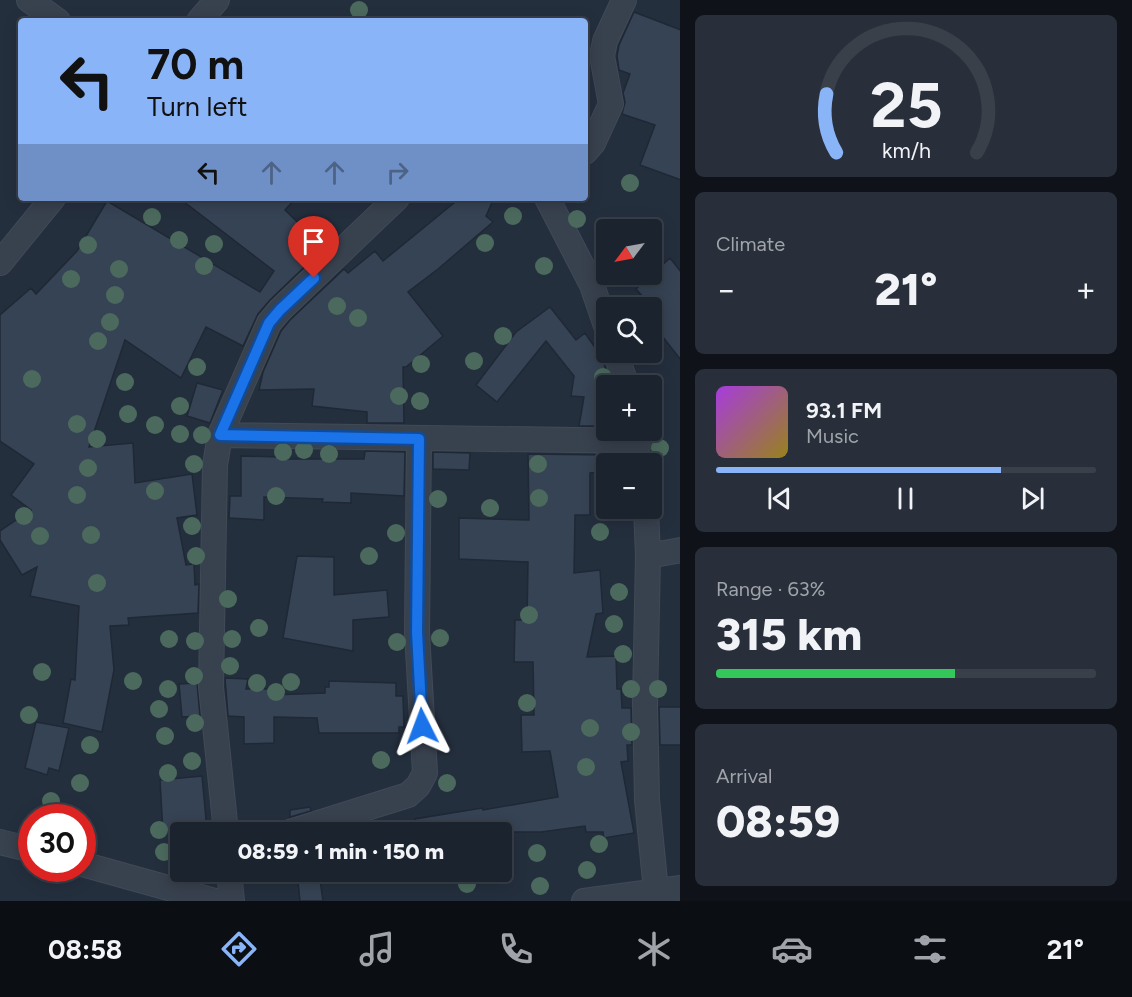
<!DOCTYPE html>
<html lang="en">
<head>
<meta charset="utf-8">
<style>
	body { margin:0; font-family:Figtree,sans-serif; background:#282f3a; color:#f1f3f6; height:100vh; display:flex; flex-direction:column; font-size:22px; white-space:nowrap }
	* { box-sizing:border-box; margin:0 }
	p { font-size:20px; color:#a0a4aa }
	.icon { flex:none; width:33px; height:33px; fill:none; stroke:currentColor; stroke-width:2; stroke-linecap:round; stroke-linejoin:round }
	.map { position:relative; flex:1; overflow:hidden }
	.drawer { display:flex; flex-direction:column; gap:15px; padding:15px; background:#0f1319; width:452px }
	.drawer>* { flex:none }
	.guide { position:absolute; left:18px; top:18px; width:570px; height:183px; border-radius:6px; box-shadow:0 3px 15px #0003,0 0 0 2px #39404a; background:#8ab4f8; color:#111; overflow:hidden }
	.needle { width:39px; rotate:238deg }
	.fabs { position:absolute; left:596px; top:219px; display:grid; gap:12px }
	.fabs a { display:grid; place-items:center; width:66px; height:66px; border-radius:6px; background:#1b232e; box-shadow:0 3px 15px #0003,0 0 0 2px #39404a; font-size:30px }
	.speed { position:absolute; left:18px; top:804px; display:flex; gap:12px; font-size:30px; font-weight:700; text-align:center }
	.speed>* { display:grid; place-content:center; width:78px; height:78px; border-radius:50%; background:#1b232e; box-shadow:0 3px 15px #0003,0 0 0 2px #39404a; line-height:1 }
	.speed .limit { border:9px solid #d22; background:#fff; color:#111 }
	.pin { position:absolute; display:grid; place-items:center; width:51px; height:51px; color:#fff; margin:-62px -26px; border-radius:50% 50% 50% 0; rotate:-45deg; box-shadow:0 0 6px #0007 }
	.pin .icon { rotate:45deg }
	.me { position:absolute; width:66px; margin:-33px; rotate:357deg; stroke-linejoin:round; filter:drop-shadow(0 0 4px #0008) }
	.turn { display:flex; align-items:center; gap:21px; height:126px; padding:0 30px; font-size:27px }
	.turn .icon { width:78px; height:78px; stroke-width:2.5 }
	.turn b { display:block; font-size:42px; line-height:51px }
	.lanes { display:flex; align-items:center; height:57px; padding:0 30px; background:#0003; justify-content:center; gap:30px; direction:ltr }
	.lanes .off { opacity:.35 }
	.big { font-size:45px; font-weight:800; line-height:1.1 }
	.drawer .tile { flex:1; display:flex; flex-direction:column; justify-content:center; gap:9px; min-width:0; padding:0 21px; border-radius:9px; background:#282f3a }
	.drawer .dial { align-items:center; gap:0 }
	.dial svg { height:156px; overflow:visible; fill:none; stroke:#39404a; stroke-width:7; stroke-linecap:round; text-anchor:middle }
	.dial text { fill:#f1f3f6; stroke:none }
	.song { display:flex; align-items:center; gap:18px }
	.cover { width:72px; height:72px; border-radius:9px; background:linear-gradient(135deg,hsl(280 70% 55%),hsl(50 70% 35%)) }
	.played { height:6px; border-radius:3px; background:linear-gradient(90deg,#8ab4f8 75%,#39404a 75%) }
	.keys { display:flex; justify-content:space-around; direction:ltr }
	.heat { display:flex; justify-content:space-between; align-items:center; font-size:33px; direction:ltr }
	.charge { height:9px; border-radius:4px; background:linear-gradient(90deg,#34c759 63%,#39404a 0) }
	.trip { position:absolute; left:170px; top:822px; width:342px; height:60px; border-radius:6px; background:#1b232e; box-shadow:0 3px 15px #0003,0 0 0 2px #39404a; font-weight:800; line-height:60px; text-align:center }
	.menu { display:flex; height:96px; justify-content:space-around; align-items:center; background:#0b0e12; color:#a0a4aa }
	.menu .icon { width:42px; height:42px }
	.menu .on { color:#8ab4f8 }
	.menu b { font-size:27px; color:#f1f3f6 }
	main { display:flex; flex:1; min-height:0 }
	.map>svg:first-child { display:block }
	.building { fill:#364354; stroke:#1f2835; stroke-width:1.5 }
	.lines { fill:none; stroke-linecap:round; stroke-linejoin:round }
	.street-casing { stroke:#414a57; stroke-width:26 }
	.street { stroke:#38414e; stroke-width:24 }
	.tree { fill:#4b6a5d }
	.route-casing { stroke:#114b97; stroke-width:15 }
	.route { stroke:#1a73e8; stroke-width:10 }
</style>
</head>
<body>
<main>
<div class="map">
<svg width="681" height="901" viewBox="0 0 681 901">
	<rect width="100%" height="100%" fill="#242f3e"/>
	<path class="building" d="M634,12L681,30V180L640,165L655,125L622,114L625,102L623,93L630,74L619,70L617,56L619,45Z
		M179,198H296L285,210L324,248L270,300L258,314L243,346L206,327L181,378L125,340L89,447L133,443L135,483L192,474L197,515L177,518L186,565L194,564L195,585L199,584L198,613L128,618L129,625L110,626L114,670L102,732L63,723L71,679L75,680L79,606L30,596L37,567L22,575L0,540V531L31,510L11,495L34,464L0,441V315L31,288L36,294L77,251L107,201L260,292L274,271Z
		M460,198H494L486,216L493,222L438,269L408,292L443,336L406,367H403L404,423H367V412L312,406L314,389L259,390L263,372L281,331L290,320L344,269L348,273L375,251L383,261Z
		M670,258L681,272V360L651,322V306L636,289Z
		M550,307L576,340L585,333L594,346V343L603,344L601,350V356L612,386H606V426H579L584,397L571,396L574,376L546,341L497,402L476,385L516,332Z
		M197,383L223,390L210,423L187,416Z
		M365,451L405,452L404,496L351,493V503L322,502L323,499L264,497V520L229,518L230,496H241V456L281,457V459H364Z
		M433,452L470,453L469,470L433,469Z
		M528,454L609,455L608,464H606V472L590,473V515H575L574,573L600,570L603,613L596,614L587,657L616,656L617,689H621L622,708H631L632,745H627L628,761L621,762L634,833L604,838L603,832H586L585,826L541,832H416L415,819L482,808L483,810L558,797L550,751L522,752L521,715H534L533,662H514L515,620H527L528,562L459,559V518L529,520Z
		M297,556L334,557V595L387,590L389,617L353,620V651L283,638Z
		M225,678L248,679L246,689H271V695L325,693V687H329V681L396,683V696H403L404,727H399V733H319L317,718L274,717V743L244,744V717L228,716Z
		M197,683L200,716L182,717L179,684Z
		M659,707H681V745H660Z
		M36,722L69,728L59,771L49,768L47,775L25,768Z
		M202,776L207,830L163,832L160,780Z
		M310,807L311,811L290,817V810Z
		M297,872H319L323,901H300Z"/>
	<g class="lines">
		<g class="street-casing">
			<path id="street" d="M29,0L58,21
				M199,21L217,0
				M585,152L593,143L611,104L602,56L605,41L624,0
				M547,198L592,285L606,326
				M0,263L53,198
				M615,352L627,386
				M220,435L641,441
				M646,508L648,556L645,703L647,800L656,891
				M648,556L681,550
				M226,832L211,687L215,465L220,435L269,323L280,310L397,198
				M290,832L408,795L418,786L425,773L417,632L419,439
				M0,842L32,850
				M82,864L215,901
				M229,872L232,901
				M584,901L681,888"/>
		</g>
		<use href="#street" class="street"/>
	</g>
	<g class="tree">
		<circle cx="359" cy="10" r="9"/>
		<circle cx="630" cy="183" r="9"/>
		<circle cx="513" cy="216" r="9"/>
		<circle cx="152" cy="217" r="9"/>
		<circle cx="577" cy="219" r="9"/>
		<circle cx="179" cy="240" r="9"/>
		<circle cx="485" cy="243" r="9"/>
		<circle cx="214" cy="244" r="9"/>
		<circle cx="88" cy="245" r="9"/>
		<circle cx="204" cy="266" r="9"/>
		<circle cx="544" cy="266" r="9"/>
		<circle cx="119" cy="269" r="9"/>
		<circle cx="71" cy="279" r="9"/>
		<circle cx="115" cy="295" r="9"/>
		<circle cx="337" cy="306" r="9"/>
		<circle cx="358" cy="318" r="9"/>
		<circle cx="110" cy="322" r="9"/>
		<circle cx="503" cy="336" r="9"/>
		<circle cx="98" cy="341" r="9"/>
		<circle cx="474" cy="361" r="9"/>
		<circle cx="421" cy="364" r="9"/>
		<circle cx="197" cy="367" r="9"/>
		<circle cx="603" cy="377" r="9"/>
		<circle cx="32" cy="379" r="9"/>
		<circle cx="125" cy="382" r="9"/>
		<circle cx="399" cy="396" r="9"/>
		<circle cx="420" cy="401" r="9"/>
		<circle cx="180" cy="406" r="9"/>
		<circle cx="128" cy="414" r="9"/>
		<circle cx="77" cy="424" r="9"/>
		<circle cx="155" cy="425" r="9"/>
		<circle cx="180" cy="434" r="9"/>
		<circle cx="202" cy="435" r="9"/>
		<circle cx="97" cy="439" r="9"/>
		<circle cx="660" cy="448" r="9"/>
		<circle cx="304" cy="450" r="9"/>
		<circle cx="283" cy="452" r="9"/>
		<circle cx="329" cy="454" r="9"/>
		<circle cx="194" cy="464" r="9"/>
		<circle cx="538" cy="464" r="9"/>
		<circle cx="88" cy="468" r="9"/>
		<circle cx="155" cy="491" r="9"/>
		<circle cx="77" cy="495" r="9"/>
		<circle cx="276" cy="496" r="9"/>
		<circle cx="539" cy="498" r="9"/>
		<circle cx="438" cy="499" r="9"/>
		<circle cx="490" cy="508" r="9"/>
		<circle cx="24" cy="516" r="9"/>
		<circle cx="192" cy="526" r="9"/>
		<circle cx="600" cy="532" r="9"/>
		<circle cx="396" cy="533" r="9"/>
		<circle cx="91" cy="535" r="9"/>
		<circle cx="40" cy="536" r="9"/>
		<circle cx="196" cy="556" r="9"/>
		<circle cx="369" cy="556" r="9"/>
		<circle cx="97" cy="583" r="9"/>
		<circle cx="619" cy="592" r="9"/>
		<circle cx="228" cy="599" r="9"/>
		<circle cx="529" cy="615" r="9"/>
		<circle cx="614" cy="624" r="9"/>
		<circle cx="259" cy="628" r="9"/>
		<circle cx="440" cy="638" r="9"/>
		<circle cx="169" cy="639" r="9"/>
		<circle cx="232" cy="639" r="9"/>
		<circle cx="195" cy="641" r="9"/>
		<circle cx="397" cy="642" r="9"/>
		<circle cx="623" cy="654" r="9"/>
		<circle cx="230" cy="666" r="9"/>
		<circle cx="42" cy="672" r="9"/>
		<circle cx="194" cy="676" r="9"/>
		<circle cx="133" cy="681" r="9"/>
		<circle cx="291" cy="682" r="9"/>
		<circle cx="257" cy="683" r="9"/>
		<circle cx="168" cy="689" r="9"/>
		<circle cx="631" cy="689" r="9"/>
		<circle cx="658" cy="689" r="9"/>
		<circle cx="276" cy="692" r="9"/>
		<circle cx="527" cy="703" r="9"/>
		<circle cx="159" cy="709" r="9"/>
		<circle cx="29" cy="715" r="9"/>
		<circle cx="195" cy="723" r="9"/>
		<circle cx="590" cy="728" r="9"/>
		<circle cx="631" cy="732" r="9"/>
		<circle cx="165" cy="736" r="9"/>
		<circle cx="90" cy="745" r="9"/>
		<circle cx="381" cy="760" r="9"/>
		<circle cx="192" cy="761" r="9"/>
		<circle cx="586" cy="767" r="9"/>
		<circle cx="168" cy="773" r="9"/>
		<circle cx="80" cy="783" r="9"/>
		<circle cx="447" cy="783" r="9"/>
		<circle cx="51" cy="801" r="9"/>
		<circle cx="159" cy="830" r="9"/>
		<circle cx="599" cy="844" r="9"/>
		<circle cx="164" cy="852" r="9"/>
		<circle cx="537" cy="853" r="9"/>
		<circle cx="587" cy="870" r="9"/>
		<circle cx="467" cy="884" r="9"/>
		<circle cx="540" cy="886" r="9"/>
	</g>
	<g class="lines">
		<g class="route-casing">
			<path id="route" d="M314,278L280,310L269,323L220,435L419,439L417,632L422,726"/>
		</g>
		<use href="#route" class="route"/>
	</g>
</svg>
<div class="fabs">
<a><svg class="needle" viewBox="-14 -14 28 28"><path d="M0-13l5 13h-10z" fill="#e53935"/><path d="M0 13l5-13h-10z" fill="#a0a4aa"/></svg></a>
<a><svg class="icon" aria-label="search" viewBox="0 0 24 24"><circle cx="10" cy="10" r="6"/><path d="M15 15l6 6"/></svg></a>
<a>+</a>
<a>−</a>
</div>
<div class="speed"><div class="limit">30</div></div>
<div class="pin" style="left:314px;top:278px;background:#d93025"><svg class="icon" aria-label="arrive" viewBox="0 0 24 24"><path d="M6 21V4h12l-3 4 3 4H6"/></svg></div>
<svg class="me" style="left:422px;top:726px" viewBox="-20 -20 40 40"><path d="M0-17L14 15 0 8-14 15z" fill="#1a73e8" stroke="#fff" stroke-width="4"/></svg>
<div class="trip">08:59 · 1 min · 150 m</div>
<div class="guide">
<div class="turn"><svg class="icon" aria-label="left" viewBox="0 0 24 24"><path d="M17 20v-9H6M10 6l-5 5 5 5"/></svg><div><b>70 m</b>Turn left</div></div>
<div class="lanes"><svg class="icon" aria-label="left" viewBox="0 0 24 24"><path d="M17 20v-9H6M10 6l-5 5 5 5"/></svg><svg class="icon off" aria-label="ahead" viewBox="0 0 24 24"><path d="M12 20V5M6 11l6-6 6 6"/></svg><svg class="icon off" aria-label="ahead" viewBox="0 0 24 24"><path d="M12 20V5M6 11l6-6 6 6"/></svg><svg class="icon off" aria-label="right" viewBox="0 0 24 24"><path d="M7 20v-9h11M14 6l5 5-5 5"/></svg></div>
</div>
</div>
<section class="drawer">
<div class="tile dial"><svg viewBox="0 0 100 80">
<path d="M14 69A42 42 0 1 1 86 69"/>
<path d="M14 69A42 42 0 0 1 9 39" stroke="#8ab4f8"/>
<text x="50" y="56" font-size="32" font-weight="700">25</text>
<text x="50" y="72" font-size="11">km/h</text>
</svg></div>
<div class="tile"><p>Climate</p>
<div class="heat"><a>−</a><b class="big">21°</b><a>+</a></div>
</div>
<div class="tile">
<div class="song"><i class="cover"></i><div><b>93.1 FM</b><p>Music</p></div></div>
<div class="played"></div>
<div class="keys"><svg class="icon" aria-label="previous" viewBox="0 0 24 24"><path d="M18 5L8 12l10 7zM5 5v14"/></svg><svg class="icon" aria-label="pause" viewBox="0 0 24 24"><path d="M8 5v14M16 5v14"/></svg><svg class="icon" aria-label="next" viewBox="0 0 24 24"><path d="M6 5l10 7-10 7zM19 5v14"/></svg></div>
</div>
<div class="tile"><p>Range · 63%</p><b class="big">315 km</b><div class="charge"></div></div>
<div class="tile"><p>Arrival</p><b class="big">08:59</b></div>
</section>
</main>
<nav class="menu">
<b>08:58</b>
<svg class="icon on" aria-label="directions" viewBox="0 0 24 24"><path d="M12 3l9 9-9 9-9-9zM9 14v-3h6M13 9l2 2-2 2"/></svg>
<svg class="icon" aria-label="music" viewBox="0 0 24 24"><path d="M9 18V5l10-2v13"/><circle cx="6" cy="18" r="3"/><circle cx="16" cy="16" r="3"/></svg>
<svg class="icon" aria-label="phone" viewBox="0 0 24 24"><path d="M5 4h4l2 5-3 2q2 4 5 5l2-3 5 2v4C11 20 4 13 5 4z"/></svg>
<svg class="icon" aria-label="climate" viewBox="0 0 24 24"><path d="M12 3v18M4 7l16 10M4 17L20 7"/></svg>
<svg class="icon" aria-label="car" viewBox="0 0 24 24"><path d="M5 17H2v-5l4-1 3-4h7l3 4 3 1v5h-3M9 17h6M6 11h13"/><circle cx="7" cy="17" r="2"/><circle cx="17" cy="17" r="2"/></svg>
<svg class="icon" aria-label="filters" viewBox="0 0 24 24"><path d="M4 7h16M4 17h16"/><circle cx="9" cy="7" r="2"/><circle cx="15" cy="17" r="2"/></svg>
<b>21°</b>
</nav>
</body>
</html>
